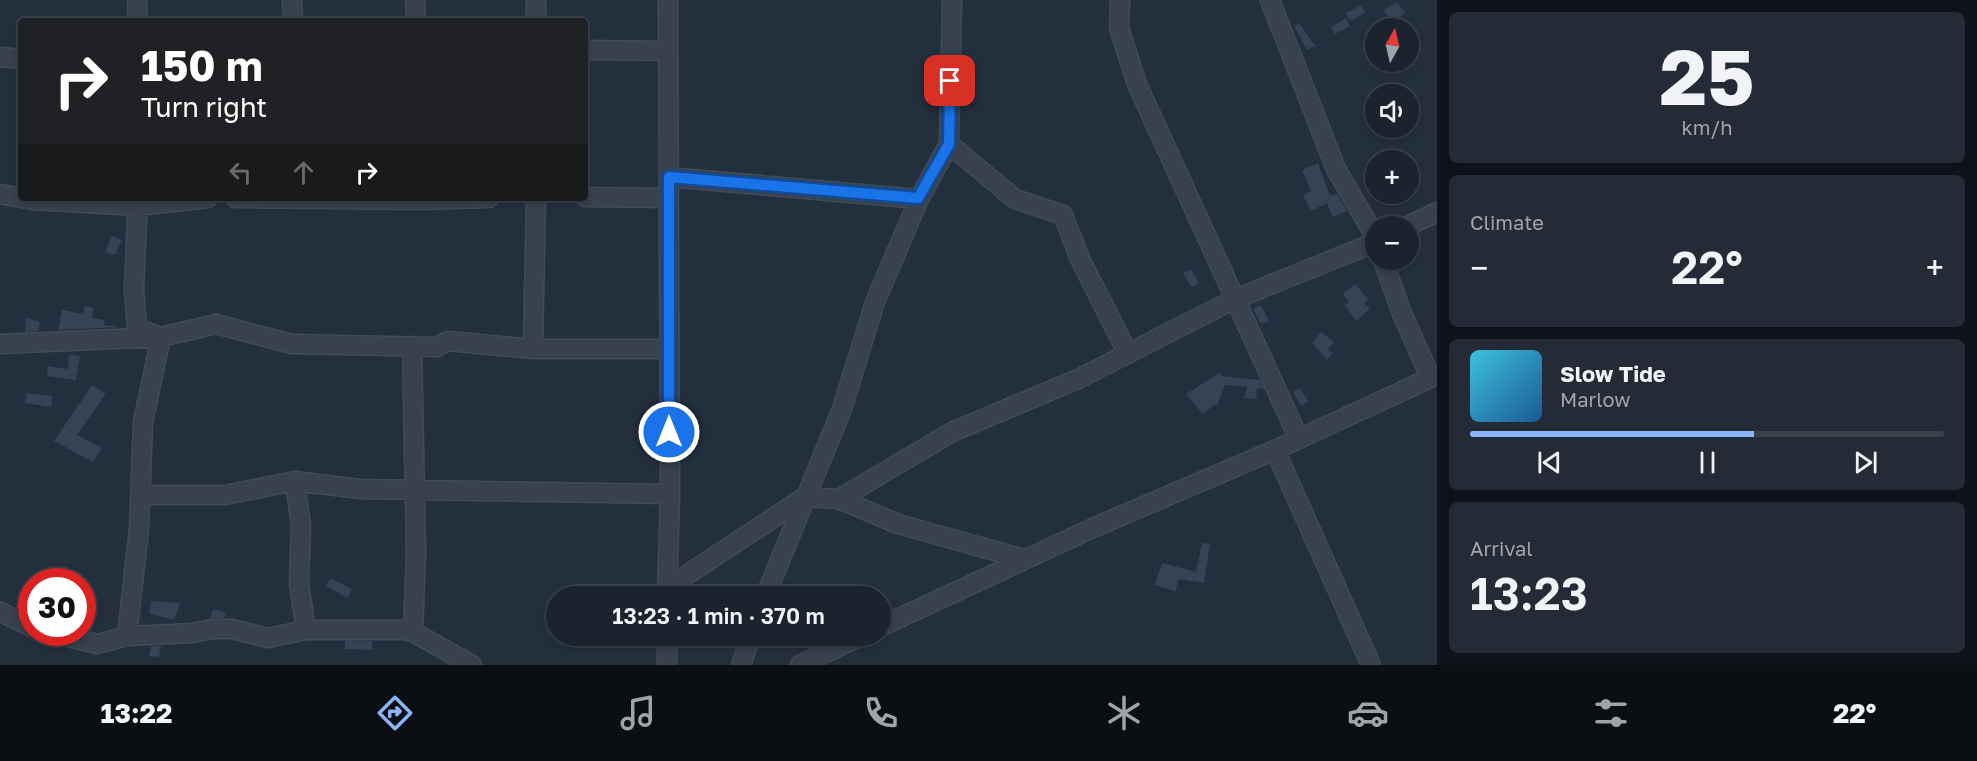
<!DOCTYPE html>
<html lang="en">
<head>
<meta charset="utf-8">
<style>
	body { margin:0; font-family:"Golos Text",sans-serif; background:#242b36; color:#f1f3f6; height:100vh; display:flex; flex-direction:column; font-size:22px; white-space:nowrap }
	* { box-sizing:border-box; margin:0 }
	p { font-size:20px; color:#a0a4aa }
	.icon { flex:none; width:33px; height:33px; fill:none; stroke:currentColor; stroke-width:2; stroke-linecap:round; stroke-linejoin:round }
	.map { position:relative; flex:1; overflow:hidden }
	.side { display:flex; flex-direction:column; gap:12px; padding:12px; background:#0f1319; width:540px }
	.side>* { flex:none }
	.banner { position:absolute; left:18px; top:18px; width:570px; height:183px; border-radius:6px; box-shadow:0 3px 9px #0003,0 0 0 2px #39404a; background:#202124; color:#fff; overflow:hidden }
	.needle { width:39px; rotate:8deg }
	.tools { position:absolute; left:1365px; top:18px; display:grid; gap:12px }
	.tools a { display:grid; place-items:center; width:54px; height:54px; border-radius:50%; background:#1b232e; box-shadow:0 3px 9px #0003,0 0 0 2px #39404a; font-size:30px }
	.speed { position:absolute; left:18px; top:568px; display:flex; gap:12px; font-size:30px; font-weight:700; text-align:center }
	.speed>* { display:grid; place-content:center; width:78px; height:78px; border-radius:50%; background:#1b232e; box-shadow:0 3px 9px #0003,0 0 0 2px #39404a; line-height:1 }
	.speed .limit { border:9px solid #d22; background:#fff; color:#111 }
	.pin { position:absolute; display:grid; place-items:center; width:51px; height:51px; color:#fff; margin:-26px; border-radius:12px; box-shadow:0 3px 9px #0006 }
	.me { position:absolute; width:66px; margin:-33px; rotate:0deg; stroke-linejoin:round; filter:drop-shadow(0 0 4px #0008) }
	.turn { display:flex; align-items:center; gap:21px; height:126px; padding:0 24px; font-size:27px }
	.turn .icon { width:78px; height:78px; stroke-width:2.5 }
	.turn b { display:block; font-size:42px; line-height:51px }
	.lanes { display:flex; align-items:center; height:57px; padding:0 24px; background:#0003; justify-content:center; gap:30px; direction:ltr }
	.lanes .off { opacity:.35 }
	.big { font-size:45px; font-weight:600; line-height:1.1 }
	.side .tile { flex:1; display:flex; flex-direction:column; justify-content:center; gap:9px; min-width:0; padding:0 21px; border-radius:9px; background:#242b36 }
	.side .dial { align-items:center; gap:0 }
	.dial b { font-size:78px; line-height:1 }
	.song { display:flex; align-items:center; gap:18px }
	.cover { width:72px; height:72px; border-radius:9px; background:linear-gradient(135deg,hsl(190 70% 55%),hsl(210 70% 35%)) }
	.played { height:6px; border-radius:3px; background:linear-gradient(90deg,#8ab4f8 60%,#39404a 60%) }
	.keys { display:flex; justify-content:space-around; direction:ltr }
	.heat { display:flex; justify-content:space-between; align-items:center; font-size:33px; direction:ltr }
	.trip { position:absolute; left:546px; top:586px; width:345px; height:60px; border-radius:30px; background:#1b232e; box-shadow:0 3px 9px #0003,0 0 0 2px #39404a; font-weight:600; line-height:60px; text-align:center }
	.tab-bar { display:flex; height:96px; justify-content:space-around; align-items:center; background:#0b0e12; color:#a0a4aa }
	.tab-bar .icon { width:42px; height:42px }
	.tab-bar .on { color:#8ab4f8 }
	.tab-bar b { font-size:27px; color:#f1f3f6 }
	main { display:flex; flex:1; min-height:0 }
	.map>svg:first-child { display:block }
	.building { fill:#364354 }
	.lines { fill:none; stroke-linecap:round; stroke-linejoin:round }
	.minor-casing { stroke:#414a57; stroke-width:21 }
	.minor { stroke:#38414e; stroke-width:18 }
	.route-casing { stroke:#114b97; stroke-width:15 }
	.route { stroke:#1a73e8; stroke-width:10 }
</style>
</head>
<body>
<main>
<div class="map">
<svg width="1437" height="665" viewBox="0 0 1437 665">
	<rect width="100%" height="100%" fill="#242f3e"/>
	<path class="building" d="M1397,2L1405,13L1392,22L1384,10Z
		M1361,5L1365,13L1350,21L1346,13Z
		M1346,18L1350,26L1335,34L1331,27Z
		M1299,23L1315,46L1307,50L1294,26Z
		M1318,163L1330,196L1337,194L1347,211L1333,217L1327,203L1311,211L1303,195L1311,191L1302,170Z
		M112,236L122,240L115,255L105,252Z
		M1191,269L1199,283L1191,287L1183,273Z
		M1355,284L1368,299L1364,303L1370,309L1356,321L1345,305L1349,302L1343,294Z
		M1261,305L1269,321L1261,324L1253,309Z
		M85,306L94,308L92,318L105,320L104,325L121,327L58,330L62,310L83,314Z
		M26,317L40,322L38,331L25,332Z
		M1321,332L1334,342L1328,349L1333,353L1327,360L1312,343Z
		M69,355L80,356L76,380L47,376L48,366L68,369Z
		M1221,372V376L1260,380L1264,389L1257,388L1256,399L1244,398L1247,387L1225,385L1217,406L1214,405L1203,414L1186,394Z
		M92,385L106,394L77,435L102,448L93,462L54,441Z
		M1300,388L1308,401L1301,406L1293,392Z
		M27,393L52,396L51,407L25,403Z
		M1202,543L1210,544L1204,583L1179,579L1175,591L1155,585L1162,563L1196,572Z
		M330,578L352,589L348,598L326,586Z
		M151,601L180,603L174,620L150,614Z
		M213,609L226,613L224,618H210Z
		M345,641H372V650L345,649Z
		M151,646H161L159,657L149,656Z"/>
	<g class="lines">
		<g class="minor-casing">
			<path id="minor" d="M137,0L138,21
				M292,0L293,21
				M415,0L416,21
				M536,0V21
				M1120,0L1119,28L1137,84L1299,439
				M1270,0L1336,169L1376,238
				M585,50L668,51
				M0,57L21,59
				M949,144L1015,199L1063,215L1080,259L1128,354
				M669,177L919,199
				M0,194L33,200L138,206L208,198
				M585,197L669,198
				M235,198L419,200L489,198
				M1408,226L1437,212
				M1383,260L1401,311L1430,377
				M0,344L161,337L216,324L292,344L437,347L448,341L533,349H669
				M412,346L416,552L413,632
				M533,349L536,198
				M1275,450L1371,665
				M295,481L301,525L299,584L306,630
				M140,495H225L295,481L360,489L670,494
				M839,499L952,432L1078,379L1233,300L1376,242
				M667,588L805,497L839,499L898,524L1024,559
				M667,597L670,494L668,0
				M765,597L842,409L875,302L919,199L949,144L952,0
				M0,612L32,627
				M880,627L1095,527L1275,450L1437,375
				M50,633L98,644L127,636L193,633L212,629H232L268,638L306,630H405L413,632L472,665
				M127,636L139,529L143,422L161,337L137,328L134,289L138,198
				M667,665V636
				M741,665L751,636
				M800,665L861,636"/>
		</g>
		<use href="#minor" class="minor"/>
	</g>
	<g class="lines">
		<g class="route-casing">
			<path id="route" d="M669,432V177L918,198L949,144L950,81"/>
		</g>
		<use href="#route" class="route"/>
	</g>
</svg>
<div class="tools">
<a><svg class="needle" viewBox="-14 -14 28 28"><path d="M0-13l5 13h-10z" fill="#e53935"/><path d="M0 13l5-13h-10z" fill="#a0a4aa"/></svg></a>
<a><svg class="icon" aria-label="sound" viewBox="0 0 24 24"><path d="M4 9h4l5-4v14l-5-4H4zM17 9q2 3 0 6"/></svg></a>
<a>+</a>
<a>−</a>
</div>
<div class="speed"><div class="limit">30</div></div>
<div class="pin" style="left:950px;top:81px;background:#d93025"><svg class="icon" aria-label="arrive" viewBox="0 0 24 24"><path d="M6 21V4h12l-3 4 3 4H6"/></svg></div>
<svg class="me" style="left:669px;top:432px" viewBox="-20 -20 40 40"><circle r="17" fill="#1a73e8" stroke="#fff" stroke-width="3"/><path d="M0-11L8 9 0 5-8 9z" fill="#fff"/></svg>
<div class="trip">13:23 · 1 min · 370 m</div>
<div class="banner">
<div class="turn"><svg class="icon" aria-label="right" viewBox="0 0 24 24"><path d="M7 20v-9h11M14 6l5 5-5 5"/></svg><div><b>150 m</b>Turn right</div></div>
<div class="lanes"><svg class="icon off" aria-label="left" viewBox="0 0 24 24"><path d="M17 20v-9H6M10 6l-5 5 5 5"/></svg><svg class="icon off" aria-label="ahead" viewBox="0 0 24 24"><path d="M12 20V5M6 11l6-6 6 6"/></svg><svg class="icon" aria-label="right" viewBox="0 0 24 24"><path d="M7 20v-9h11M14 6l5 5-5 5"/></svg></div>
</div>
</div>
<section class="side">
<div class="tile dial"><b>25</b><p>km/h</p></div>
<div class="tile"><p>Climate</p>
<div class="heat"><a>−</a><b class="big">22°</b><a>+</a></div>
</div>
<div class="tile">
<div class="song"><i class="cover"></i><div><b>Slow Tide</b><p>Marlow</p></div></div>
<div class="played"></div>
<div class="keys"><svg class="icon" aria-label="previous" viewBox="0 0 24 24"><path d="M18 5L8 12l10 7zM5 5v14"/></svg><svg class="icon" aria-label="pause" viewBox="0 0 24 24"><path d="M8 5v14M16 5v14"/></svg><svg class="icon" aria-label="next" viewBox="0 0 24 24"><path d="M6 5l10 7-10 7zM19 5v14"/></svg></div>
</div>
<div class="tile"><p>Arrival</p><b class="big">13:23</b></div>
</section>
</main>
<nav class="tab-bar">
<b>13:22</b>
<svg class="icon on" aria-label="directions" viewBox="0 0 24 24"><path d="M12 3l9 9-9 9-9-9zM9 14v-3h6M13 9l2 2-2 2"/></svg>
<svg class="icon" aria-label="music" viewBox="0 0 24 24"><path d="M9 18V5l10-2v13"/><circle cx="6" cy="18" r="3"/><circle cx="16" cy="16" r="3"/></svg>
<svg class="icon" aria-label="phone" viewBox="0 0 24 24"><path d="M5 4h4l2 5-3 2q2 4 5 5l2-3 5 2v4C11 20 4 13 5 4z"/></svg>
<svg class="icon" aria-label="climate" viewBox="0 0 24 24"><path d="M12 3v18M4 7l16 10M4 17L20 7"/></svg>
<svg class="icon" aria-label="car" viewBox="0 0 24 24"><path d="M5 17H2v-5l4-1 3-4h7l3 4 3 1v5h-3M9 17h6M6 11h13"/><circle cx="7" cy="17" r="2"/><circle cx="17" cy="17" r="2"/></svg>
<svg class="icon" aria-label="filters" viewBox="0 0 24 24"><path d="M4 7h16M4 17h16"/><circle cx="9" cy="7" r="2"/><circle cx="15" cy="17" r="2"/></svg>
<b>22°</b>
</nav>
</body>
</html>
